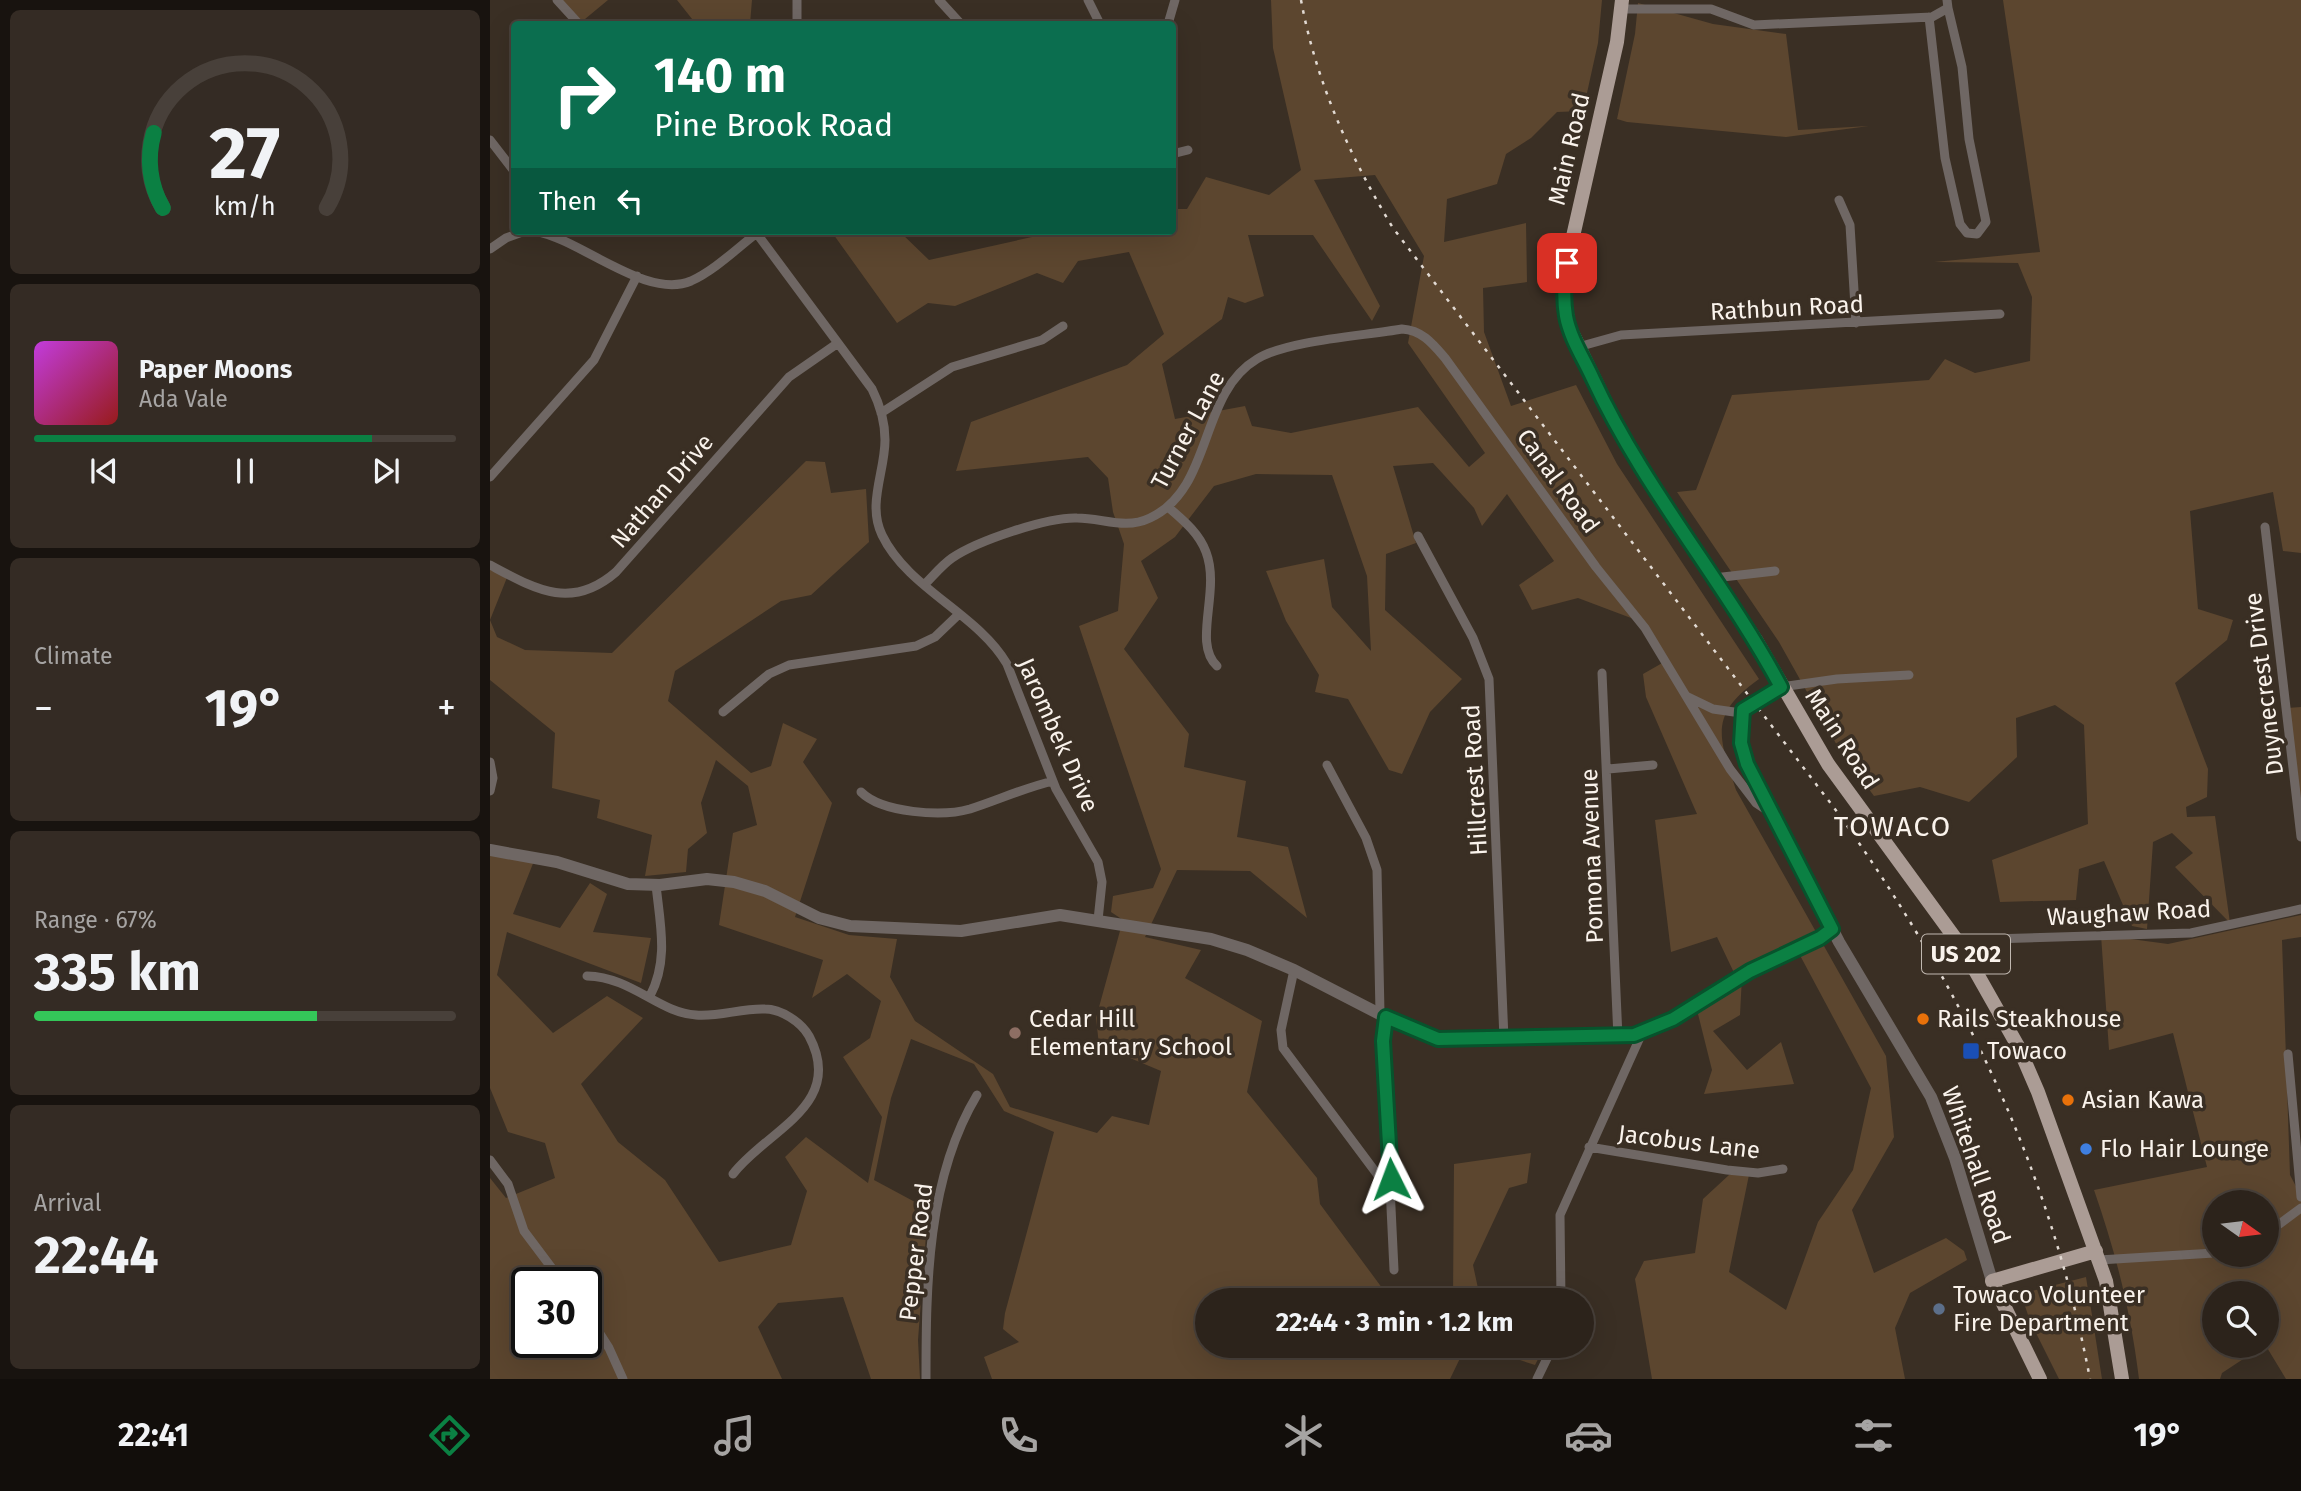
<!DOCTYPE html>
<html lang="en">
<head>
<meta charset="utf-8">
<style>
	body { margin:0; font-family:"Fira Sans",sans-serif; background:#342b24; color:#f1f3f6; height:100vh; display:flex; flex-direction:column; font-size:26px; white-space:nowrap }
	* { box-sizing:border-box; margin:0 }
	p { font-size:23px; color:#a6a4a3 }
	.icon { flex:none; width:38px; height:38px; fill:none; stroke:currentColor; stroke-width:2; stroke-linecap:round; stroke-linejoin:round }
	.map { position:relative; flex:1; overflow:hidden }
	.panel { display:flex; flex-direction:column; gap:10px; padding:10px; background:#18130f; width:490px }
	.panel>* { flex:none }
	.hud { position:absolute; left:21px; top:21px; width:665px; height:214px; border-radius:7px; box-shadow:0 7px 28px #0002,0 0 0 2px #48403a; background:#0b6e4f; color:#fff; overflow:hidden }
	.needle { width:46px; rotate:104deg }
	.tools { position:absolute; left:1712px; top:1190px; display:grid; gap:14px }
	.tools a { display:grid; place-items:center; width:77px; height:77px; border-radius:50%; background:#2c231b; box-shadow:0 7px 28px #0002,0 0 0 2px #48403a; font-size:35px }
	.speed { position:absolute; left:21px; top:1267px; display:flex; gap:14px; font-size:35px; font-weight:700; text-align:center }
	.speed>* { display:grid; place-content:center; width:91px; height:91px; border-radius:50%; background:#2c231b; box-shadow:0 7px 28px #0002,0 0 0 2px #48403a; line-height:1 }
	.speed .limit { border:4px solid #111; border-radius:10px; background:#fff; color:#111 }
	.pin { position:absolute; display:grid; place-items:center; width:60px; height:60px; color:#fff; margin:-30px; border-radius:14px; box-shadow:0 4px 10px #0006 }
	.me { position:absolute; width:77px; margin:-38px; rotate:357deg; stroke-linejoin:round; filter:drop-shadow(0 0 5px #0008) }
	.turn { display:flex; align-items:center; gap:24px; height:147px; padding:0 28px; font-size:32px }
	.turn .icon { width:91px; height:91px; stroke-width:2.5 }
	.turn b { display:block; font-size:49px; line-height:60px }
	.then { display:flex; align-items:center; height:66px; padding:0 28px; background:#0003; gap:14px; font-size:26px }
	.big { font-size:52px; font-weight:700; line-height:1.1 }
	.panel .widget { flex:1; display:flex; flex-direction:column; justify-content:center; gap:10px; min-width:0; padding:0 24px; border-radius:10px; background:#342b24 }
	.panel .dial { align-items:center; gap:0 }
	.dial svg { height:182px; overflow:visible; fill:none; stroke:#48403a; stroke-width:7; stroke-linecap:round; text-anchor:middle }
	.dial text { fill:#f1f3f6; stroke:none }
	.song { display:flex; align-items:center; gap:21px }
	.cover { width:84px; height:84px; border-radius:10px; background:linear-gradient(135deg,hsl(290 70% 55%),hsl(0 70% 35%)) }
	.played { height:7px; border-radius:4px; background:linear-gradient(90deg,#0b8043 80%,#48403a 80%) }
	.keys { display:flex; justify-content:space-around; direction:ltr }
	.heat { display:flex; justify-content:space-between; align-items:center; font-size:38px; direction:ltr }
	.charge { height:10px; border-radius:5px; background:linear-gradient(90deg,#34c759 67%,#48403a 0) }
	.trip { position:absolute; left:705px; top:1288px; width:399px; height:70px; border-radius:35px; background:#2c231b; box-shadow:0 7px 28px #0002,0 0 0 2px #48403a; font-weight:700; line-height:70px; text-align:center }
	.dock { display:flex; height:112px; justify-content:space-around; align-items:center; background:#120e0b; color:#a6a4a3 }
	.dock .icon { width:49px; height:49px }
	.dock .on { color:#0b8043 }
	.dock b { font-size:32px; color:#f1f3f6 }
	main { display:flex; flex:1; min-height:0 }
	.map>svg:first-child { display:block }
	.green { fill:#5c462f; fill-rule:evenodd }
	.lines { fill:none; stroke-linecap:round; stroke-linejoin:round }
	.minor { stroke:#6f6764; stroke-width:9 }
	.tertiary { stroke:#6f6764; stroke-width:12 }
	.primary { stroke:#ab9c95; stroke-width:14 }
	.rail { stroke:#e2dad3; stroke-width:2.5; stroke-dasharray:3.5 7; stroke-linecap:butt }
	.route-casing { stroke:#07532c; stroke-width:18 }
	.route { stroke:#0b8043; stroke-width:12 }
	.food-dot { fill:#e8710a; stroke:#3a2f24; stroke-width:2.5 }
	.education-dot { fill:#8d6e63; stroke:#3a2f24; stroke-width:2.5 }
	.transit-dot { fill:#1a4fb4; stroke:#3a2f24; stroke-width:2.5 }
	.shop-dot { fill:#3f7fe0; stroke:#3a2f24; stroke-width:2.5 }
	.service-dot { fill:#5c6f8a; stroke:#3a2f24; stroke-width:2.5 }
	.labels { text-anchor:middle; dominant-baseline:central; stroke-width:7; stroke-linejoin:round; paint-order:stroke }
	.shield { fill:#3a2f24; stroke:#c0b8b0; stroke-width:2 }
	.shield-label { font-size:23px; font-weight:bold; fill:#faf3ec }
	.street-label { font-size:24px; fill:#faf3ec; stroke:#3a2f24 }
	.poi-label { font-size:24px; fill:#faf3ec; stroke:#3a2f24; text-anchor:start }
	.quarter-label { font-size:28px; letter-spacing:2px; fill:#faf3ec; stroke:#3a2f24 }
</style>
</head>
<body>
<main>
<section class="panel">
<div class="widget dial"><svg viewBox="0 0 100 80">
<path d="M14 69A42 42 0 1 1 86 69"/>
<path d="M14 69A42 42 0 0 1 10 36" stroke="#0b8043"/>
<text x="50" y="56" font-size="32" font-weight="700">27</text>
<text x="50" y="72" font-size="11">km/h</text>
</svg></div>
<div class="widget">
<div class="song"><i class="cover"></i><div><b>Paper Moons</b><p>Ada Vale</p></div></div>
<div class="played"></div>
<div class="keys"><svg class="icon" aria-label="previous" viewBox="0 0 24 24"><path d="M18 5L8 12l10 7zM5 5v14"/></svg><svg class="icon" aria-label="pause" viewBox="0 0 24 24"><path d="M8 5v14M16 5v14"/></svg><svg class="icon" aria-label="next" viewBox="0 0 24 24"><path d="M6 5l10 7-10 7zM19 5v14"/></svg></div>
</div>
<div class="widget"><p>Climate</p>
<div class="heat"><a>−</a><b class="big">19°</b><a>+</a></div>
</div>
<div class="widget"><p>Range · 67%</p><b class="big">335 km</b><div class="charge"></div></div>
<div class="widget"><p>Arrival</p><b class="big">22:44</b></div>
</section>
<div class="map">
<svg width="1811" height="1379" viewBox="0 0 1811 1379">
	<rect width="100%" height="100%" fill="#3a2f24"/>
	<path class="green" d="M69,0H118L89,24Z
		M187,0H262L260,24H206Z
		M781,0H1112L1108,43L1093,111L1067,112L1041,138L1016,154L1007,184L957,199L954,242L1036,223L1037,282L993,288L994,332L1021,406L1086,385L1127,464L1269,679C1218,715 1229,737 1246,790L1396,1056L1404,1137L1362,1210L1384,1273L1456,1238L1474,1251L1477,1260L1420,1293L1405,1328L1415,1379H1162L1145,1279L1154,1261L1205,1253L1213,1199L1239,1175H1259L1239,1272L1296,1310L1328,1222L1363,1170L1381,1088L1305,946L1252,976L1250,1015L1223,1031L1257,1070L1291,1042L1304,1084L1214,1094L1222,1070L1206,1006L1247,979L1227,937L1181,952L1165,820L1207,814L1156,697L1153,674L1174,662L1149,621L1088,598L1042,610L1029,585L1064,561L1017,494L992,526L984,508L943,463L903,466L926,543L896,554L895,610L972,679L940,712L912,774L899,770L858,699L825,692L829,675L796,621L776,571L834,559L842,607L881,651L877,576L842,475L766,474L724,486L685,537L651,561L668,598L634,649L699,734L694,767L756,781L747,837L798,847L817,918L760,871L687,870L655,937L711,950L695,978L772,1021L757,1092L827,1178L830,1204L901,1300H718V1346H976L960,1379H502L494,1357L529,1342L513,1329L515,1313L564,1132L514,1111L484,1064L421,1039L401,1098L384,1180L438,1209L428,1340L430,1379H381L353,1297L288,1303L268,1327L292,1379H0V1178L16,1198L65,1178L55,1143L18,1132L0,1088V852L44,861L23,914L70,928L100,883L117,894L103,932L161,938L151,983L17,932L7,975L63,1033L117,996L153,1018L91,1084L128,1142L175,1180L229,1262L301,1245L317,1191L295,1157L316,1137L378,1183L392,1117L353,1057L380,1038L391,1001L357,974L322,998L333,960L229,925L243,833L267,825L258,786L226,760L211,803L217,833L198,849L196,872L155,876L162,835L107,818L110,800L62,788L65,733L0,680V568L18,575L0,620L7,637L35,650L122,653L316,461L335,462L341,493L376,489L379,542L321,595L291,601L185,671L178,701L261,773L281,766L293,723L327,739L313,762L342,803L305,917L359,935L407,939L400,977L425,1021L503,1074L520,1107L607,1133L622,1116L659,1125L671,1071L609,1045L606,1018L633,920L621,912L623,896L663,888L671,869L589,626L628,611L634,544L623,512L618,478L598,457L466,471L481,422L637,365L674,334L639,252L588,261L573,283L547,273L465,306L438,303L407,323L341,231H409L439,260L569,231H682L683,209H697L716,177L779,195L811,170L783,48ZM885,175L934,256L918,343L995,453L979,467L928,407L801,433L762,426L755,406L685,419L672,364L732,319L738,297L755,303L774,296L758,235H823L882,321L890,306L824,180ZM37,1283H96V1342H37Z
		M1513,0H1811V553L1793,551L1783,492L1700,511L1708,609L1743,620L1737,640L1685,683L1718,769L1717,797L1696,807L1697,817L1725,816L1740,923L1685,867L1703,853L1682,833L1663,842L1657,929L1642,926L1614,861L1589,869L1586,900L1510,902L1502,860L1598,824L1594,725L1565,705L1526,718L1527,757L1479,802L1430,787L1384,796L1349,749L1289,642L1187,492L1206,490L1242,395L1439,380L1455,359L1485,373L1540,361L1542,297L1528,263L1444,262L1550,252Z
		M1148,3L1223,24L1296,34L1308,130L1379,126L1296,137L1137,122L1127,119L1145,34Z
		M1811,707V805L1797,708Z
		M1811,915V937L1792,940L1800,1175L1811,1196V1379H1796L1776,1346V1293H1724V1346H1773L1732,1373L1730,1379H1649C1641,1313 1626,1253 1604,1190L1717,1167L1683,1033L1619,1050L1611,935L1678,944ZM1724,1202H1776V1255H1724Z
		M1041,1153L1037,1183L1019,1188L983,1265L989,1293L1068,1300H963L964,1164Z
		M1596,1277L1612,1379H1569L1540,1321L1531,1294Z
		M987,1346H1055L1045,1365Z"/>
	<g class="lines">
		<path class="minor" d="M67,0L89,24
			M307,0V24
			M449,0L471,24
			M598,0L610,24
			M1131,9H1221L1264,25L1442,17L1458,8L1457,0
			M1439,17L1455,158L1470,224L1477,233L1487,234L1496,222L1479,139L1472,67L1458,8
			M678,24L685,0
			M0,140L24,171
			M682,154L698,150
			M1349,200L1360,225L1366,323
			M45,231C92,240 156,300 201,281C225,270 246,249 267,233
			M265,231L382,389C390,405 395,422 395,440C395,472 377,504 392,535C418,589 487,613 517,664L566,789L608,862L612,882L608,920
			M0,249L16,238L35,231
			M1088,347L1131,335L1510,314
			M391,413L462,367L552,340L573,326
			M0,477L104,360L147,276
			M678,507C693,520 709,533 716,552C731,591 702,643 727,666
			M1775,527L1811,837
			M928,536L983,638L999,679L1014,1039
			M0,565C45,589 81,611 126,572L299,377L348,343
			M1224,578L1285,571
			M435,584C444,575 452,565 462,558C487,541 557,517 587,518C613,518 635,530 660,518C724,488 708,394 767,359C798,340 873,336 912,329C932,330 943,344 955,358L1106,567L1155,628L1240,769L1266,803L1281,813
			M1112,673L1128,1038
			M1291,687L1347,679L1419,675
			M1196,696L1223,709L1251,713
			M233,712L279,674L299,665L426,646L445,637L469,614
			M0,762L3,778L0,791
			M837,765L876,838L887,870L890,1013
			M1118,769L1163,765
			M371,792C392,813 452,817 480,809C508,800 534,788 563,781
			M1467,940L1701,933L1811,909
			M804,970L791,1030L793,1048L890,1178L901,1179
			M97,976C142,977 169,1013 206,1015C229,1017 252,1008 275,1009C291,1009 311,1022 319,1036C356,1105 277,1130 243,1174
			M160,996C179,960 170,924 166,885
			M896,1017L893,1041L904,1270
			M1798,1054L1811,1197
			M1099,1147L1237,1170L1268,1173L1293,1169
			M0,1160L18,1184L34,1231L73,1283
			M1776,1234L1811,1208
			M1609,1260L1724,1253
			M1071,1300L1070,1215L1152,1033
			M96,1312L119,1348L133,1379
			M436,1379C436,1285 437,1178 487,1095
			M1047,1379L1063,1346"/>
		<path class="tertiary" d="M1291,687L1275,695L1251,713V743L1257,764L1349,942L1441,1097L1465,1158L1502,1281
			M0,850L67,862L138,884L170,885L217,879L244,882L275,891L329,918L360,926L471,931L570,915L721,939L757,950L804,970L911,1025L948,1039L1144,1035L1183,1019L1260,971L1330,938L1342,929"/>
		<path class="primary" d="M1132,0L1127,42L1077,263L1073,289L1079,326L1136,444L1266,640L1338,764L1473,949L1529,1048L1548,1092L1616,1281L1632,1379
			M1550,1379L1502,1281L1606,1251"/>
		<path class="rail" d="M811,0C826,82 860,157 903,228L1348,813C1472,987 1560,1168 1600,1379"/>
	</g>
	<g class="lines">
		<g class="route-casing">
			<path id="route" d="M901,1179L893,1041L896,1017L948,1039L1144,1035L1183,1019L1260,971L1330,938L1342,929L1257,764L1251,743L1253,710L1291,687C1234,581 1154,489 1103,379C1094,359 1080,338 1076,316C1073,298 1074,281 1077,263"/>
		</g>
		<use href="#route" class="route"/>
	</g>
	<g class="food-dot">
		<circle cx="1433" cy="1019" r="7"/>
		<circle cx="1578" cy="1100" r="7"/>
	</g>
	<circle class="education-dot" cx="525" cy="1033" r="7"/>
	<rect class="transit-dot" x="1472" y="1042" width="18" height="18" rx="3.5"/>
	<circle class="shop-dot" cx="1596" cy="1149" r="7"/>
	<circle class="service-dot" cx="1449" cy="1309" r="7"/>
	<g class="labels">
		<rect class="shield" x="1432" y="934.5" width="88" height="39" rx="5"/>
		<g class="shield-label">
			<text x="1476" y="954">US 202</text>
		</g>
		<g class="street-label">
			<text transform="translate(1079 149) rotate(-77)">Main Road</text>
			<text transform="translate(1297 308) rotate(-3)">Rathbun Road</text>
			<text transform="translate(698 430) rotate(-62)">Turner Lane</text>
			<text transform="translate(1068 481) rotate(54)">Canal Road</text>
			<text transform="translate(172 491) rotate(-49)">Nathan Drive</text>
			<text transform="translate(1774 684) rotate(-97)">Duynecrest Drive</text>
			<text transform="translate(568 735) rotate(66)">Jarombek Drive</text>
			<text transform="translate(1352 739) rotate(57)">Main Road</text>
			<text transform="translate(985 780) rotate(-93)">Hillcrest Road</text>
			<text transform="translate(1102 856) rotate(-92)">Pomona Avenue</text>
			<text transform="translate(1639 913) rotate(-3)">Waughaw Road</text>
			<text transform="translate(1199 1142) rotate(7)">Jacobus Lane</text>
			<text transform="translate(1486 1165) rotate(71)">Whitehall Road</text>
			<text transform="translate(426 1252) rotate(-83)">Pepper Road</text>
		</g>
		<g class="poi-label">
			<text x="539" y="1019">Cedar Hill<tspan x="539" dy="28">Elementary School</tspan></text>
			<text x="1447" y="1019">Rails Steakhouse</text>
			<text x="1497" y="1051">Towaco</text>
			<text x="1592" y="1100">Asian Kawa</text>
			<text x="1610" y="1149">Flo Hair Lounge</text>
			<text x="1463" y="1295">Towaco Volunteer<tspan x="1463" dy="28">Fire Department</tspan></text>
		</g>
		<g class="quarter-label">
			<text x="1403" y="826">TOWACO</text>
		</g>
	</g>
</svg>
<div class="tools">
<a><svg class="needle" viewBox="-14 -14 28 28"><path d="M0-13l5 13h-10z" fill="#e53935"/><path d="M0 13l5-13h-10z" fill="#a6a4a3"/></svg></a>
<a><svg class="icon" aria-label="search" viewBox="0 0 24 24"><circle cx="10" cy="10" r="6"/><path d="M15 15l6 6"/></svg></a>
</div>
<div class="speed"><div class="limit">30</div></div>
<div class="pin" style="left:1077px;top:263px;background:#d93025"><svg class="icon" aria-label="arrive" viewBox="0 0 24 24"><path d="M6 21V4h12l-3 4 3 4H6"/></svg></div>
<svg class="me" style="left:901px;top:1179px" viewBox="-20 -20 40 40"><path d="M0-17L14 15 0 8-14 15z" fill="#0b8043" stroke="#fff" stroke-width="4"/></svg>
<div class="trip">22:44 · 3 min · 1.2 km</div>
<div class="hud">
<div class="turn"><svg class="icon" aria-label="right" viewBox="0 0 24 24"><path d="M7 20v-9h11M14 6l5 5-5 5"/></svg><div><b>140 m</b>Pine Brook Road</div></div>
<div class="then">Then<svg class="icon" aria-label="left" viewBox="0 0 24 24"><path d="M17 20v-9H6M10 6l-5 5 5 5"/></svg></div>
</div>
</div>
</main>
<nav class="dock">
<b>22:41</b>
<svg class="icon on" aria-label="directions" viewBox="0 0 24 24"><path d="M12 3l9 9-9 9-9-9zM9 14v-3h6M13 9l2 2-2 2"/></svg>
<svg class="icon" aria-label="music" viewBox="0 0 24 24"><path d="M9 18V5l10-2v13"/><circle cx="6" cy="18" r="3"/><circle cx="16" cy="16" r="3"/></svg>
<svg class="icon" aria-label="phone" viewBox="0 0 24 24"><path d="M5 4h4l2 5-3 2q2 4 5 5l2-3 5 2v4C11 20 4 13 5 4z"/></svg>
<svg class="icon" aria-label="climate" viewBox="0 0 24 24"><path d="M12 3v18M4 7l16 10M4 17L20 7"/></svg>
<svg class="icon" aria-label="car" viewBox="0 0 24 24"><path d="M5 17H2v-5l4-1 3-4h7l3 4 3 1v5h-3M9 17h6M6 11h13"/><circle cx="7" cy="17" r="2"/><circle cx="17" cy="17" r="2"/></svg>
<svg class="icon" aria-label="filters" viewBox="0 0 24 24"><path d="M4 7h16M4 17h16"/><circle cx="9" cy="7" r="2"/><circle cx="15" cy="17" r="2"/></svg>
<b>19°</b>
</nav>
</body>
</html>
